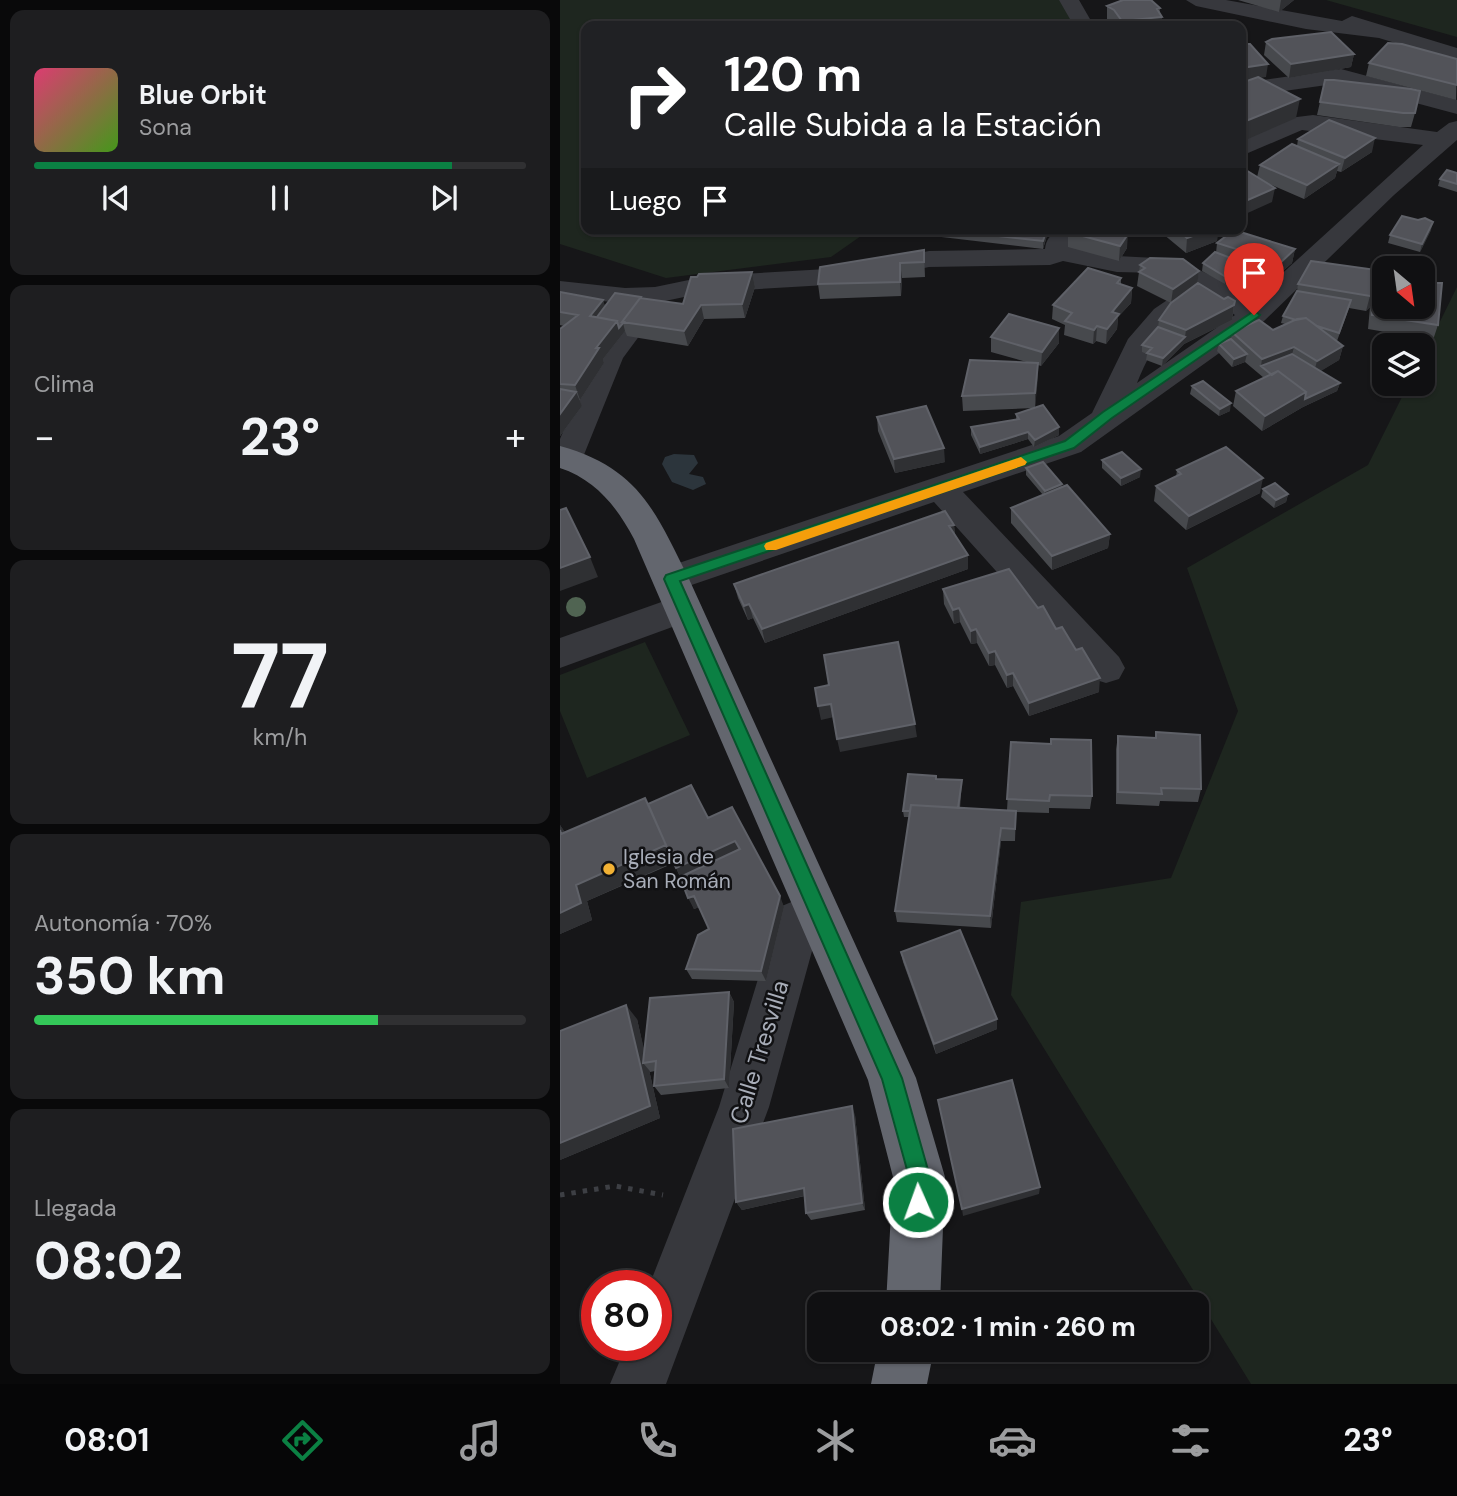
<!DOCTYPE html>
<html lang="es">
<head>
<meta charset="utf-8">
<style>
	body { margin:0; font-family:"DM Sans",sans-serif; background:#1e1e20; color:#f1f3f6; height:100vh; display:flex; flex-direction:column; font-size:26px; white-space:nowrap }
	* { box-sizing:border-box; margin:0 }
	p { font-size:23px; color:#9c9d9f }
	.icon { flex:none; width:38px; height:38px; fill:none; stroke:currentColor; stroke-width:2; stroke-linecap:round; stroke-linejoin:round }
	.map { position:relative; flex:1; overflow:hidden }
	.panel { display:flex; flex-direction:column; gap:10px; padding:10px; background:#09090a; width:560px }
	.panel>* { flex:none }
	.banner { position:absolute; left:21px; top:21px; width:665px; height:214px; border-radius:14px; box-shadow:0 2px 5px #0004,0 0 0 2px #303032; background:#202124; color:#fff; overflow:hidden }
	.needle { width:46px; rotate:151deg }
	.fabs { position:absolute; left:812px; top:256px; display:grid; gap:14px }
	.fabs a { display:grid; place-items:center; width:63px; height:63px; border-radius:14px; background:#101012; box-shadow:0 2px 5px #0004,0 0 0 2px #303032; font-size:35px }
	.speed { position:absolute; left:21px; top:1270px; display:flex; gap:14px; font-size:35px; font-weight:700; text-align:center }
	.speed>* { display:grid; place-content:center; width:91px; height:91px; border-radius:50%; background:#101012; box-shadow:0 2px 5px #0004,0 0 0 2px #303032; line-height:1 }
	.speed .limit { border:10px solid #d22; background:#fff; color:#111 }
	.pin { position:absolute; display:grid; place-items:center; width:60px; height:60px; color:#fff; margin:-72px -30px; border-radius:50% 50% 50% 0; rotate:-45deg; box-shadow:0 0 7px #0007 }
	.pin .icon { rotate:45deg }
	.me { position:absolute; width:77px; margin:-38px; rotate:358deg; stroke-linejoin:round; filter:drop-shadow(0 0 5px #0008) }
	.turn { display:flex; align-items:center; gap:24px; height:147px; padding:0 28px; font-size:32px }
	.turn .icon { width:91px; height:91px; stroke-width:2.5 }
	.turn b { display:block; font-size:49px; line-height:60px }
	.then { display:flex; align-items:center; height:66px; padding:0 28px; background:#0003; gap:14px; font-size:26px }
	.big { font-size:52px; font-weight:700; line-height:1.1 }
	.panel .widget { flex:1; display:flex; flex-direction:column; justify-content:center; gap:10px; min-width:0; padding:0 24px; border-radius:14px; background:#1e1e20 }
	.panel .dial { align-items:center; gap:0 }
	.dial b { font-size:91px; line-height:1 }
	.song { display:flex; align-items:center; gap:21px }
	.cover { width:84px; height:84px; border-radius:10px; background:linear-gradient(135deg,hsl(340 70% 55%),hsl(100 70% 35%)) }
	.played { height:7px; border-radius:4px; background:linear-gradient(90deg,#0b8043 85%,#303032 85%) }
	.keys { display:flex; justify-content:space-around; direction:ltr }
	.heat { display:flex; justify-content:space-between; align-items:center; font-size:38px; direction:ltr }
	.charge { height:10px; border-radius:5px; background:linear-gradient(90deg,#34c759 70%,#303032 0) }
	.trip { position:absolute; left:247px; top:1292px; width:402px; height:70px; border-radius:14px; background:#101012; box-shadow:0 2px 5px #0004,0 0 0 2px #303032; font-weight:700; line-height:70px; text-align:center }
	.tab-bar { display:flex; height:112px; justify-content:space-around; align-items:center; background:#060607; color:#9c9d9f }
	.tab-bar .icon { width:49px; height:49px }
	.tab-bar .active { color:#0b8043 }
	.tab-bar b { font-size:32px; color:#f1f3f6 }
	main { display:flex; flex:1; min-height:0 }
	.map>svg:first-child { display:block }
	.green { fill:#1e261f }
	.water { fill:#2c353c }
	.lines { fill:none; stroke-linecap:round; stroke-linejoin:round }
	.path { stroke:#3d3f44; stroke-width:5; stroke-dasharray:4.5 7; stroke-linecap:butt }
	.minor { fill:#37383d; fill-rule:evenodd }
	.highway { fill:#63666e; fill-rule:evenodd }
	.tree { fill:#506452 }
	.wall { fill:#47494d }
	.shaded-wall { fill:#2f3033 }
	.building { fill:#525359; stroke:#5f6168; stroke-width:2 }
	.route { fill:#0b8043; stroke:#07532c; stroke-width:2 }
	.slow { fill:#f59e0b }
	.poi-dot { fill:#f2b134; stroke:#111113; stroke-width:2.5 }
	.labels { text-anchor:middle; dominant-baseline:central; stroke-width:5; stroke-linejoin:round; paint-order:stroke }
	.poi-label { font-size:21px; fill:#a8adb8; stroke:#111113; text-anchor:start }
	.near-street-label { font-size:24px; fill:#a8adb8; stroke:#111113 }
</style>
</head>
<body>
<main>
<section class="panel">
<div class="widget">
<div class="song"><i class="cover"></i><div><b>Blue Orbit</b><p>Sona</p></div></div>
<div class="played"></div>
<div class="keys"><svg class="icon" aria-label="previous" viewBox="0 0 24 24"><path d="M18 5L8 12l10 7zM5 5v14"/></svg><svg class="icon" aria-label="pause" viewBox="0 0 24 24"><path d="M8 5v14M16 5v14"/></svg><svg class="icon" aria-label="next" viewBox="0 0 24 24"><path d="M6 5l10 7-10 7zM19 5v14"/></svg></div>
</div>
<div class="widget"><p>Clima</p>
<div class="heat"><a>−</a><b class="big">23°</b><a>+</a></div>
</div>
<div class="widget dial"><b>77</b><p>km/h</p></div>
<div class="widget"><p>Autonomía · 70%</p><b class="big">350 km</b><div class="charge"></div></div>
<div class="widget"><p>Llegada</p><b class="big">08:02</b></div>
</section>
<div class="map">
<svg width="897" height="1384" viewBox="0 0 897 1384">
	<rect width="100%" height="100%" fill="#161618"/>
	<path class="green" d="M0,0H505L519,26H26V229H311L271,257L106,278L0,244Z
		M766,0H897V37Z
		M897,287V1384H691L451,995L461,902L611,878L678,711L627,568L808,465L849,383H863V356Z
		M85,642L130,735L27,778L0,711V675Z"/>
	<path class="water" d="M114,454L134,455L138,463L129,474L143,477L146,484L133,490L112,482L102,464L105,457Z"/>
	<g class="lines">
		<path class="path" d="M0,1195L55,1186L103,1195"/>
		<path class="minor" d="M499,0H519L534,26H514Z
			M626,0H666L782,21L792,16L897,48V62L819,38L746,29L636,6Z
			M781,69L897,100V114L781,83L681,97V83Z
			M753,115L877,132L889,123L897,121V140L834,195L704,321L521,452L403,492L559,657L565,668L559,679L546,683L533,679L374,502L111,592L98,588L93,579L98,570L499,436L532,413L568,339L594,309L628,286L600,273L557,272L503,261L490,265L369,267L284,284L148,292L105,301L63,358L19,467L8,470L0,468V439L34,357L73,304L0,297V281L65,288L95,287L148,276L284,268L369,251L485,249C488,226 510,229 530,229L513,247L557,256L615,259L659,279L692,301L863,145L742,130L681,156V140L729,118ZM649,298L675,315L577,383C596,337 608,325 649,298Z
			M124,594L137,598L142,608L137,618L0,668V638Z
			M257,891L273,897L279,911L273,925L257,933L209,1107L106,1384H50L66,1346H96V1286H89L159,1107L216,920L222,906Z"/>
		<path class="highway" d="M0,446C79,468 95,511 129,579L356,1078L385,1177L380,1304H326L333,1177L308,1080L74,539C57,507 36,480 0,468Z
			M318,1349H374L367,1384H311Z"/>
	</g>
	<circle class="tree" cx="16" cy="607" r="10"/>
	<path class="wall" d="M678,0H734L719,12Z
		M547,6L600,8V14L602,17L601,26H556L553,23L547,19Z
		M706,42L794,54L791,67L729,78L704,55Z
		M897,59L896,100L806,76L809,63Z
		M765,80L855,113L851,127H839L757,115Z
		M738,139L812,152L781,172L777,171L775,178L744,199L707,183L712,202L697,177L700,165L737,146Z
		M897,173V192L878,186L880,179Z
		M373,229H489L483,249L373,236Z
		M597,229H658L657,241L626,253Z
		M871,230L860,252L828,243L830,235Z
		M508,232L567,248L559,261L508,247Z
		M657,243L735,249L732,263L716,277L680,266V270L665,284L642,271L643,263L656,253Z
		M364,250L365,277L342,278L341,296L260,299L258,284Z
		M751,261L878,325L873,340L808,329L810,307L806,311L789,308L777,341L783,346L779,360L760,371L780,383L777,391L743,407L702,431L673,406L676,391L704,378L685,362L672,367L657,351L659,344L671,339L672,332L713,330L725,324L721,323L723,316L737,291L738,284Z
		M580,265L639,271L637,284L664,299L675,301L672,320L624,344L602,366L586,360L587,354L582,352V345L598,327L599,320L611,303L577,286Z
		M192,272L195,287L185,318L144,319L128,346L67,336L65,331L43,359L44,363L20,400H19L22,406L0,436V329L4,326L0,325V292L43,300L45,307L81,297L82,298L123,304L137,277Z
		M561,278V285L572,288L571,303L558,317L557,329L546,344L536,341L533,344L504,335L505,325L492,319L493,305Z
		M431,337L499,343L481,366L478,365L475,408L499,435L474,447L468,439L420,454L411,435V427L456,420V414L474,408L403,411L402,396L470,363L431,352Z
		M632,386L670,411L659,416L630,394Z
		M317,417L385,462L335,473L318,431Z
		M542,460L580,477L561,486L542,468Z
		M466,468L502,488L550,534L548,548L492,570L451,523V508L483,495L466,475Z
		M617,470L700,493L626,530L594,501L596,486L616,477Z
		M703,489L728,494L726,502L714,508L701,497Z
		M394,525L395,536L408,569L205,643L193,618L188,620L178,598L174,584Z
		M383,589L478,608L496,629L539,692L469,716L453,686L447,688L435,665L429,666L417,643L411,644L400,622L394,624L384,604Z
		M596,732L641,789L638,802L600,801L599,806L556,804V749L558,736L595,738Z
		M451,742L532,796L530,809L489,808V813L456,812L455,841H441L431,928L337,922L335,911L349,817H344L343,811L376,779L402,780L400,808L447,810Z
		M88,804L148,818L172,807L224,907L206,981L132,979L126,969L149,929L139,907L134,909L114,863L27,901L32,920L0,934V825L5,833Z
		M341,952L437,1029L376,1054L343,962Z
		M169,992L174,1002L169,1088L101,1095L94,1086L95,1071L90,1072L89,1070L100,1118L0,1160L77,1019L84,1051Z
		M295,1115L305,1210L251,1220L246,1213L245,1196L182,1210L176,1202Z"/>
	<path class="shaded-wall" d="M721,0H734L719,12Z
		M600,8L599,17H602L601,26H561L562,21Z
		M794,54L791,67L729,78L731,64Z
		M708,64L706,77L681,81V68Z
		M740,99L736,118L681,142V123Z
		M815,138L812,152L781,172L785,158Z
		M779,164L775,178L744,199L747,185Z
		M715,188L712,202L681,216V203Z
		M873,222L871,230L860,252L862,244Z
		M487,229H489L483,249V241Z
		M652,229H658L657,241L626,253L627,238Z
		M568,234L567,248L559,261L560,246Z
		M735,249L732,263L716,277L720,263Z
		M681,262L680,270L665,284L666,277Z
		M340,263L342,278L341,296L340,282Z
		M639,271L637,286L611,303L613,289Z
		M192,272L195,287L185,318L182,304Z
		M572,288L571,303L558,317L557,329L546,344L547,329L552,312Z
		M814,293L810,307L806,311L810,296Z
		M43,300L48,315L40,324L30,316Z
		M141,305L144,319L128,346L124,331Z
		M674,305L672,320L624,344L602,366L603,358L625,337L626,330Z
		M57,321L63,323L65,331L43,359L44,363L20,400L15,385L36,348Z
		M537,326L536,341L533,344L534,330Z
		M499,328V343L481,366L482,352Z
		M783,346L779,360L753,376L757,361Z
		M734,347L730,362L701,366L702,359Z
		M687,354L685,362L672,367L674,359Z
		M478,363V378L475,408V393Z
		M780,383L777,391L743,407L702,431L705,416L746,392Z
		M16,392L22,406L0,436V414Z
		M671,403L670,411L659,416L660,409Z
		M499,427V435L474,447L475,440Z
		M468,432V439L420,454V447Z
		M384,448L385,462L335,473L334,459Z
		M581,469L580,477L561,486V478Z
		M703,478L700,493L626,530L629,516Z
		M502,484L501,492L485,498V491Z
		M728,494L726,502L714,508L716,500Z
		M394,525L395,539L389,526Z
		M550,534L548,548L492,570V556Z
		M408,555V569L205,643L202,629Z
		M30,557L38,577L0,591V568Z
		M189,604L193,618L188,620L184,606Z
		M399,608L400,622L394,624L393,610Z
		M416,629L417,643L411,644V631Z
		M435,651V665L429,666V653Z
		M453,673V686L447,688V675Z
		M540,678L539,692L469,716V703Z
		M271,704L274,717L261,720L258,706Z
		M355,724L357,737L280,752L277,739Z
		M0,825L7,835L1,834Z
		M441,828V841L431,928L430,916Z
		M175,841L180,854L122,880L116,868Z
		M106,845L114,862L27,901L32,920L0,934V913L16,885Z
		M134,896L140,907L134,909L128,898Z
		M220,896L224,907L206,981L201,971Z
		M169,992L174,1002L169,1088L164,1079Z
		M66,1005L77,1019L87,1062L83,1063L89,1070L100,1118L0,1160V1143Z
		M437,1019V1029L376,1054L374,1044Z
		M292,1106L295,1115L305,1210L302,1203Z
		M480,1187L479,1194L403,1216L402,1209Z
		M244,1188L248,1195L182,1210L176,1202Z"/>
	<path class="building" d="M563,0H591L600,8L597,9L602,17L562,21L554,10L547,6Z
		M771,32L794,54L731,64L706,42L712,39Z
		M828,43L842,44L897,59V85L809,63Z
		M681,44H690L708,64L681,68Z
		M698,77L740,99L681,123V83Z
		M765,80H774L851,89L860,91L855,113H843L760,102Z
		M769,120L815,138L785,158L738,139Z
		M732,144L779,164L747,185L700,165Z
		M681,167L715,188L681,203Z
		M887,170L897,173V184L880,179Z
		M842,216L858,220L865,218L873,222L862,244L830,235Z
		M377,229H487L483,241Z
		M512,229H553L568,234L560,246L508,232Z
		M617,229H652L627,238Z
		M674,230L735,249L720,263L657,243Z
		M364,250V262L340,263V282L258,284L260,267Z
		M655,252L681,262L666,277L643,263Z
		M590,258L623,259L639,271L613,289L579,272L585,268L580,265Z
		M751,261L824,271V306H863V283H882L878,325L812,315L814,293L810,296L738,284Z
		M528,268L561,278L557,283L572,288L552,312L559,314L547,329L537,326L534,330L505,321L512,313L493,305Z
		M192,272L182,304L141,305L124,331L62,322L80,298L123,304L131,277H137L139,274Z
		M638,283L664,299L668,297L675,301L674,305L626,330L599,320L611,303Z
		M737,291L791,300L779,333L757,326L746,318L736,320L723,316Z
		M0,292L43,300L30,316L57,321L36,348H39L15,385L0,384V329L18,315L0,312Z
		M55,293L81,297L62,322H64L59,328L57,321L37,317Z
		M449,314L499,328L482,352L431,337Z
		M746,318L783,346L757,361L734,347L702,359L672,332L699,320L713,330L737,319Z
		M598,327L625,337L603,358L587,353L592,348L582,345Z
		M671,339L687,354L674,359L659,344Z
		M732,354L780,383L745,399L746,392L718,371L712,375L701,366Z
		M410,360L478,363L475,393L402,396Z
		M718,371L746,392L705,416L676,391Z
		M643,381L671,403L660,409L632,386Z
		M0,389L16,392L0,414Z
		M483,405L499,427L475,440L468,432L420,447L411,427L459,419L456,414Z
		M366,406L384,448L334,459L317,417Z
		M666,447L703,478L629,516L596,486L621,474L617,470Z
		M562,452L581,469L561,478L542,460Z
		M483,462L502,484L485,491L466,468Z
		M715,483L728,494L716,500L703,489Z
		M507,485L550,534L492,556L451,508Z
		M6,508L30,557L0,568V510Z
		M385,511L394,525L389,526L408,555L202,629L189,604L184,606L174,584Z
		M449,569L478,608L483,606L496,629L502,627L516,650L522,648L540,678L469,703L453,673L447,675L435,651L429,653L416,629L411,631L399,608L393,610L383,589Z
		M338,642L355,724L277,739L271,704L258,706L255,688L269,685L264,655Z
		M596,732L640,735L641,789L601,788L602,794L558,792V736L596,738Z
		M491,739L531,740L532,796L490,795L489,801L447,799L451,742L491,744Z
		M348,774L376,776V779L402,780L398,808L351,805L350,811H343Z
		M131,785L148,818L172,807L220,896L201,971L126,969L138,935L149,929L134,896L128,898L120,877L180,849L175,841L116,868L88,804Z
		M85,798L106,845L16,885L21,903L0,913V830L1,834Z
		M351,805L456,811L455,829L441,828L430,916L335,911Z
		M400,930L437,1019L374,1044L341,952Z
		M169,992L164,1079L94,1086L96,1061L83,1063L90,998Z
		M66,1005L90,1106L0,1143V1031Z
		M452,1080L480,1187L402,1209L378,1100Z
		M292,1106L302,1203L246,1213L244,1188L176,1202L173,1129Z"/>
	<path class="route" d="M694,311L700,315L698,317L552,418L514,448L120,581L342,1078L370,1177L365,1210L358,1213L350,1210L347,1202L349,1177L322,1079L104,579L106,575L505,441L543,412Z"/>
	<path class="slow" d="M461,457L467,462L465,465L216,550H206L204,546L206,543Z"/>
	<circle class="poi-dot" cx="49" cy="869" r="7"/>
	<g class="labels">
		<g class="poi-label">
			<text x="63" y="857">Iglesia de<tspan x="63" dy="24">San Román</tspan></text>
		</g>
		<g class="near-street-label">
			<text transform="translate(199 1052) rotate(-73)">Calle Tresvilla</text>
		</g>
	</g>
</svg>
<div class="fabs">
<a><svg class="needle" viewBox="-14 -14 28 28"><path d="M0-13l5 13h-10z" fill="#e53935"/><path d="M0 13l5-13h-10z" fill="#9c9d9f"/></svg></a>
<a><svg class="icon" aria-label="layers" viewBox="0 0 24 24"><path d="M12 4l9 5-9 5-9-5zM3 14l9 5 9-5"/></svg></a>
</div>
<div class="speed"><div class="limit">80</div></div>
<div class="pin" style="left:694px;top:315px;background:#d93025"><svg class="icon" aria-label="arrive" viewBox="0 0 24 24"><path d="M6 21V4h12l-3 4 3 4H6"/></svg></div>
<svg class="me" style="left:358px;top:1202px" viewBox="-20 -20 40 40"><circle r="17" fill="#0b8043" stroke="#fff" stroke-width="3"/><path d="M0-11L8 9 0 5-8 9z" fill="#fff"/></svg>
<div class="trip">08:02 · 1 min · 260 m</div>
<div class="banner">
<div class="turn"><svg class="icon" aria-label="right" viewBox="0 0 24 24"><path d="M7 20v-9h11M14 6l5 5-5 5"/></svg><div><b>120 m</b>Calle Subida a la Estación</div></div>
<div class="then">Luego<svg class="icon" aria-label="arrive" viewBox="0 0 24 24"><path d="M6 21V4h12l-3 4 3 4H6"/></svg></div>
</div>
</div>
</main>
<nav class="tab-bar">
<b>08:01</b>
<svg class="icon active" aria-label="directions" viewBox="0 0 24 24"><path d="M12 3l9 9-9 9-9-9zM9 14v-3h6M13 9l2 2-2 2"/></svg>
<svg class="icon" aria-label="music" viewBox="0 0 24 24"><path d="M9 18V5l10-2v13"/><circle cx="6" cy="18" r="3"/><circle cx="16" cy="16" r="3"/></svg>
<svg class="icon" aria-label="phone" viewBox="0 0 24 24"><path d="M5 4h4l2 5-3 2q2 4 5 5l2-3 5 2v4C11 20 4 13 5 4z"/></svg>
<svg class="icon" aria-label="climate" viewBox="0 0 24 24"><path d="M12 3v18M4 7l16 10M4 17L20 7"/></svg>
<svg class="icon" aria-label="car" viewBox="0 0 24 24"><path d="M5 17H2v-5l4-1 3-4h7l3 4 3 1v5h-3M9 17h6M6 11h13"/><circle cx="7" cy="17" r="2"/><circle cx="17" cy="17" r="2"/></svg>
<svg class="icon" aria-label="filters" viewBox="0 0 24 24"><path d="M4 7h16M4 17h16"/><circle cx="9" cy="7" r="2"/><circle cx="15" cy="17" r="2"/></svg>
<b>23°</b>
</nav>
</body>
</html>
